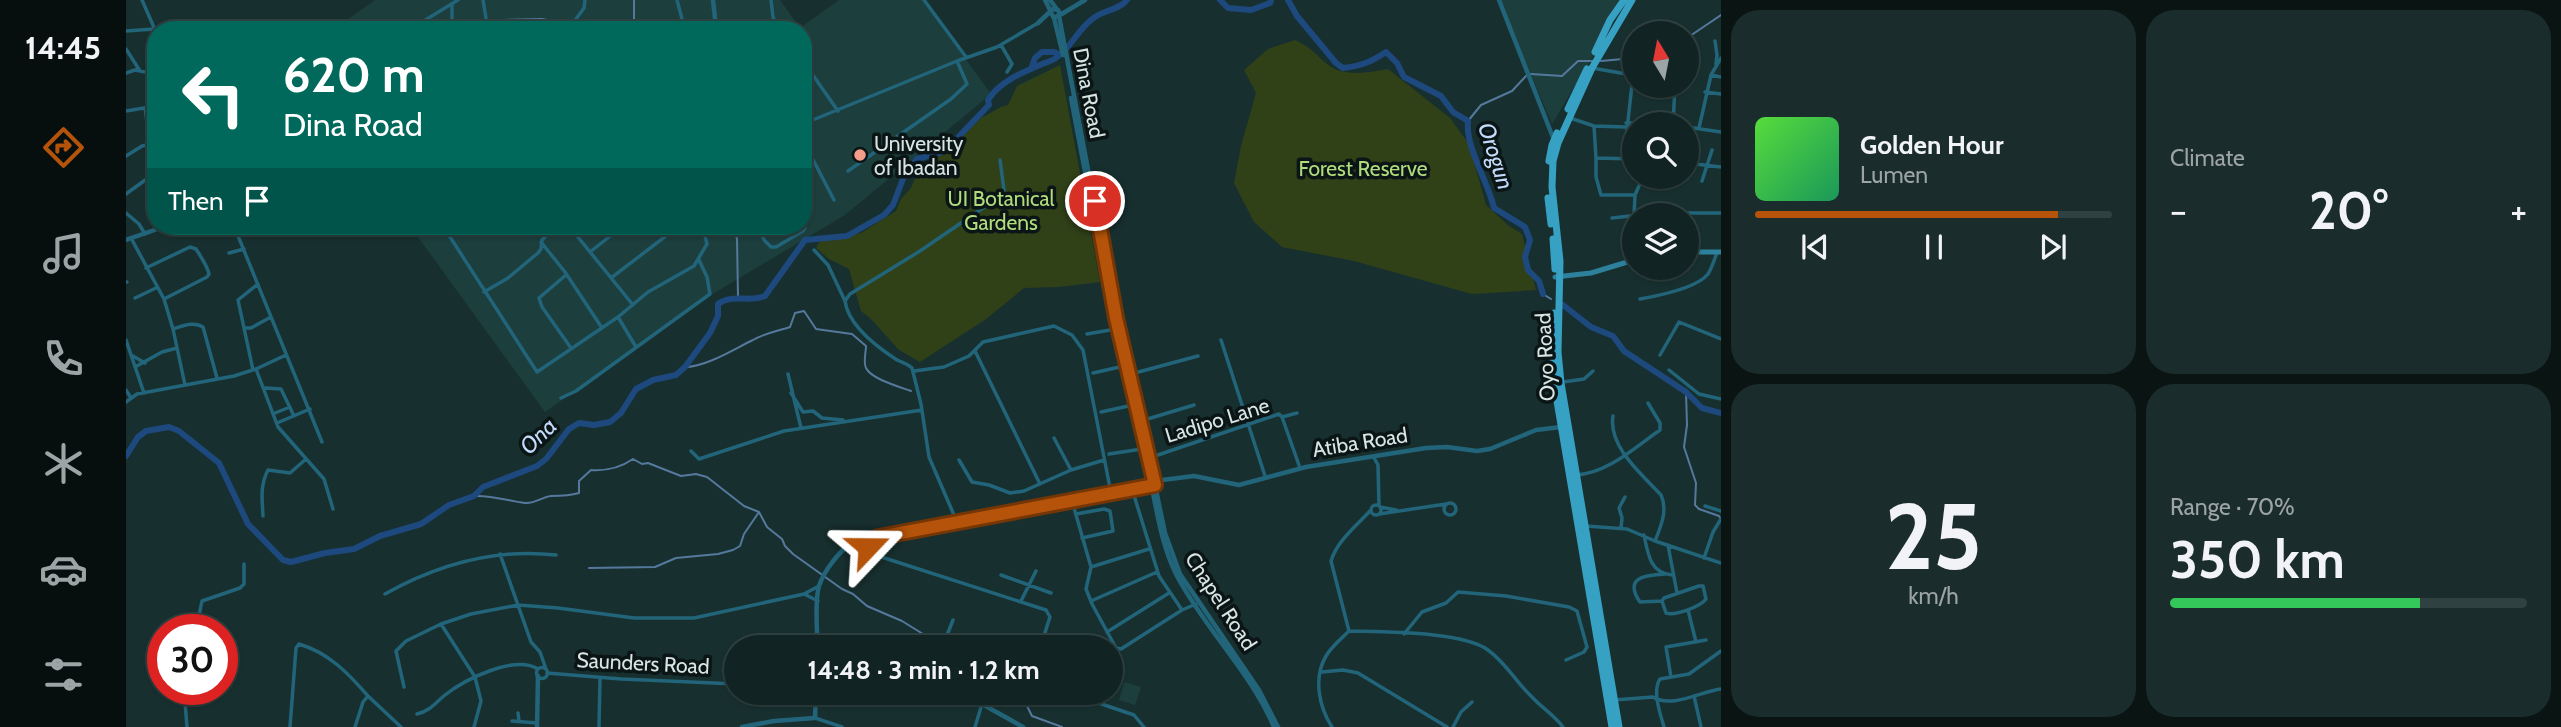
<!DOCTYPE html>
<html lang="en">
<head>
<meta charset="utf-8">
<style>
	body { margin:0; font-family:Cabin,sans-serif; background:#1a2c2b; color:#f1f3f6; height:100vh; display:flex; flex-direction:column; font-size:26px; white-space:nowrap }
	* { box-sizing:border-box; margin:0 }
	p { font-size:23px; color:#9ca4a6 }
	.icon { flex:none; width:38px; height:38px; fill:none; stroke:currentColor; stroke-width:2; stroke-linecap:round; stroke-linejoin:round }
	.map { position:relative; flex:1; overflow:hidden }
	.drawer { display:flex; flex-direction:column; gap:10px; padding:10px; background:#091413; width:840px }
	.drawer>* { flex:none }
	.top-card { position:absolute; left:21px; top:21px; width:665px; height:214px; border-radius:28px; box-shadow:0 2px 5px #0004,0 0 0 2px #304141; background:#00695c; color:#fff; overflow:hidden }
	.needle { width:46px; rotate:350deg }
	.fabs { position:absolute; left:1496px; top:21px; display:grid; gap:14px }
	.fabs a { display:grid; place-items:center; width:77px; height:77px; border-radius:50%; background:#112423; box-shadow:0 2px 5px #0004,0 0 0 2px #304141; font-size:35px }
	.speed { position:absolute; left:21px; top:614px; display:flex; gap:14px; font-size:35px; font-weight:700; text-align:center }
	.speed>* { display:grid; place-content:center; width:91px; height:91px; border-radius:50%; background:#112423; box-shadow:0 2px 5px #0004,0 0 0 2px #304141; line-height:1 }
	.speed .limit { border:10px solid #d22; background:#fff; color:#111 }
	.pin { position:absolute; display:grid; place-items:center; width:60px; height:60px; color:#fff; margin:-30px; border:4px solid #fff; border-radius:50%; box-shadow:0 2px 7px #0007 }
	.me { position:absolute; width:77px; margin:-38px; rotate:67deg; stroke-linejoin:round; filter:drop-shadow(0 0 5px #0008) }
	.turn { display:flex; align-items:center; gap:24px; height:147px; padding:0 21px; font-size:32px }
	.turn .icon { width:91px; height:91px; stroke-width:2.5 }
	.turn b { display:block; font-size:49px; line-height:60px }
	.then { display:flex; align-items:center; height:66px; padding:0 21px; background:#0003; gap:14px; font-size:26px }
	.big { font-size:52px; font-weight:700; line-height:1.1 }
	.drawer .tile { flex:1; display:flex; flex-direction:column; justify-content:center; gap:10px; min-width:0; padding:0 24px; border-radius:28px; background:#1a2c2b }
	.drawer .dial { align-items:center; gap:0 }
	.dial b { font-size:91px; line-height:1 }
	.song { display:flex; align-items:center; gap:21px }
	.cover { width:84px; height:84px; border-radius:10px; background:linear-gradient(135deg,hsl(110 70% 55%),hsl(150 70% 35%)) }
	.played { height:7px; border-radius:4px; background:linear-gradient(90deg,#b45309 85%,#304141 85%) }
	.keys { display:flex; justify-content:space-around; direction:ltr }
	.heat { display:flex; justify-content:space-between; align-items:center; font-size:38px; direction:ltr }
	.charge { height:10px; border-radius:5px; background:linear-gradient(90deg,#34c759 70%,#304141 0) }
	.drawer .tiles { flex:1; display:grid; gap:10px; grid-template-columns:repeat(2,1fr) }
	.trip { position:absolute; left:598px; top:635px; width:399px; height:70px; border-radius:35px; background:#112423; box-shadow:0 2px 5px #0004,0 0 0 2px #304141; font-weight:700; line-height:70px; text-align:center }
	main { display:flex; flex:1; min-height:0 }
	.menu { display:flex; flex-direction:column; width:126px; justify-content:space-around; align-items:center; background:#070e0e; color:#9ca4a6 }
	.menu .icon { width:49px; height:49px }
	.menu .selected { color:#b45309 }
	.menu b { font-size:32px; color:#f1f3f6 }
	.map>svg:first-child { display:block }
	.built { fill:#1c3e3d }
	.green { fill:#304118 }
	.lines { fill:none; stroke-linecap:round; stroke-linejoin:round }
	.stream { stroke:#55789d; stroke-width:2 }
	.river { stroke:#1d497f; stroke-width:6 }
	.minor { stroke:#226479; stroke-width:3.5 }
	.tertiary { stroke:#226479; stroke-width:4.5 }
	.secondary { stroke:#2d819c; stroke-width:5 }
	.trunk { stroke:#37a1c3; stroke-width:7 }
	.route-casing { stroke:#753606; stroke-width:18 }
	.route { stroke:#b45309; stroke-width:12 }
	.poi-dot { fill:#f49e8a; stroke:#0b1515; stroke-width:2.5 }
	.labels { text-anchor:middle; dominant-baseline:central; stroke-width:7; stroke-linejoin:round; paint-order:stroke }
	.street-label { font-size:21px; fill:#d7e5e4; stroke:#0b1515 }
	.poi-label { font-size:21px; fill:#d7e5e4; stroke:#0b1515; text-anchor:start }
	.park-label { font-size:21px; fill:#b1dc7c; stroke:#0b1515 }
	.water-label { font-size:23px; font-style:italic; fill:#c2dbfc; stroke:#0b1515 }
</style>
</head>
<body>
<main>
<nav class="menu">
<b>14:45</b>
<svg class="icon selected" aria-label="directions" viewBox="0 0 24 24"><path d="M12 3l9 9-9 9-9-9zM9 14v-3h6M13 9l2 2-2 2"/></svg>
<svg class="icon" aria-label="music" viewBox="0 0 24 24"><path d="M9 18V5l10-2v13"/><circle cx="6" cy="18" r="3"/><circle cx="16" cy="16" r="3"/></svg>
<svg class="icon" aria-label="phone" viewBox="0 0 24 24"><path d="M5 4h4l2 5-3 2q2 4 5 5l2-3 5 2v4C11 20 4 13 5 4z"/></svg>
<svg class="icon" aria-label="climate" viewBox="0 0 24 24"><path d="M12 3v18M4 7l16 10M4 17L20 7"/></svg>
<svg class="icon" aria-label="car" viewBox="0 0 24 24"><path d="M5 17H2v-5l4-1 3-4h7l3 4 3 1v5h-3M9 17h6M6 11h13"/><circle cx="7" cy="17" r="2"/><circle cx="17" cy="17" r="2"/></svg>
<svg class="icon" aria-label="filters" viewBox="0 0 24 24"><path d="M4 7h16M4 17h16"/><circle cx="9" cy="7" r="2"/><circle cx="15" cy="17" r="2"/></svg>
</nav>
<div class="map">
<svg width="1595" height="727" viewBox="0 0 1595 727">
	<rect width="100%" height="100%" fill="#17302f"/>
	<path class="built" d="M249,0H654L674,28L713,0H797L865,94L719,215L585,295L419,412L284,226H677V30H207Z
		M1373,0H1501L1426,124Z
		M998,682L1015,687L1009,705L993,700Z"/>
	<path class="green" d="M1169,40C1186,48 1188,53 1201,64C1217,78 1244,72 1262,69L1324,118L1343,144L1360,205L1383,226L1396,234L1410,290L1346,294L1228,261L1156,247L1128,222L1108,183L1115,146L1130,93L1118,70L1142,49Z
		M934,65L974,282L933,287L898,288L860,319L794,362L773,350L745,319L735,311L723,269L703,259L690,248L693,242L735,233L770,211L775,199L785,188L793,168L830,143L855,118L875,107L882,105L891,86Z"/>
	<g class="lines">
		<path class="stream" d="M377,20L416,19L469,30
			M485,30L496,22L505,24
			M508,30V0
			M1561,38L1595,15
			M1475,61L1508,58
			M1405,74L1436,76L1452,61H1466
			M1342,121L1355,105L1386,91L1400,76
			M607,226L611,239L612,297
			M1417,294L1425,299
			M559,367C580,367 608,349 627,340C639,333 652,331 664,327L669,313L678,311L690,329L726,334L740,346C740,352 737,363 740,368C745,379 774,387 785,391
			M1560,392L1561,425L1558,447L1570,483L1569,505L1573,509L1593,516L1595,519
			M348,496C366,495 382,501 399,503C409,504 416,497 425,496C436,496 443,496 453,493V481L465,470C480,471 494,468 507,459L516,464L522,463L555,476L570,474L581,477L618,506L633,512L641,527L656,539L659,546L667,554L716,589L727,594L741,606L776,621L797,634L808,645L807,648
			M463,568L529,567L550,558L592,554L607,550L614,546L618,534L633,512
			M866,693L874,698L885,699L900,704L906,716L936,727
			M900,704L915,705L916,703L911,698L912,693C926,699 942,703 957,705L960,702"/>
		<path class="river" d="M1094,0L1102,8L1125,10L1144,3L1145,0
			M1162,0L1171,16L1210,63L1217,68C1235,66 1245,62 1260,52L1271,63L1278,77L1315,96L1327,112L1342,121C1339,147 1362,181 1368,208L1399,227L1404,240L1399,257L1402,270L1413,281L1417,294
			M905,69L909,58L916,52H928L934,55
			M1437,305L1465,327L1487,336L1498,351L1560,392L1576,408L1595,413
			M0,456L12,437L20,431L43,427L53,431L93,463L122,524L157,560L165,562L199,553L228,549L254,536L295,524L323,505L348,496L357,487L411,466L420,459L443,429L453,423L468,425L484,422L495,413L510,389L527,380L550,375L559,367L584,333L592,316V304C607,293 624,303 639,296L679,240L721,236L758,215L767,205L780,171L791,159L819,151L863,105L862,100C873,82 897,72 916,64C921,62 927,61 931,57C946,47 952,28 969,17C980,10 994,9 1001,0"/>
		<path class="minor" d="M16,0L30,32
			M357,0L362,30
			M551,0L559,30
			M645,0L647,17L652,30
			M798,0L840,57
			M326,4V30
			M283,30L332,0
			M451,30L450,19L458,8L459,0
			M0,31L28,29
			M1589,41L1591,55L1590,64
			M875,45L886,64L881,72
			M0,49L14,71
			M677,61L712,111
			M1466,68L1506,75
			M0,73L9,70L30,74
			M1585,75L1595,77
			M1579,92L1595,94
			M19,108L24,143
			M0,111L30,106
			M1444,118L1468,126L1500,127
			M1500,123L1540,124
			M677,124L831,61L871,47L912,23
			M1547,124L1549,86
			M1468,126L1470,158
			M1561,127L1595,132
			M1573,128L1585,75L1595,58
			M677,136L682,150L708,200
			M0,156L16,146L30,143
			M1498,157L1507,75
			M1508,159L1470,158V177L1475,195H1509
			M1561,163L1595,167
			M722,171L825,99L841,84L831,61
			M1517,178H1544
			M1576,181L1586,150
			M0,194L22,178L28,181L30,186
			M0,213L13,224L19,234
			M1508,215L1509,195L1517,177
			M1486,218L1531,213H1595
			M108,226L196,442
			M317,226L411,372L492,317L522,292L568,266L581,244L579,236L572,226
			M443,226L507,305
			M633,226L638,240L645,247H650L677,231L679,228L677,217
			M5,238L38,299L47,329
			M415,242L439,272L476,328
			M688,250L702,265L719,301
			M464,252L497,226
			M103,253L118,249
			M20,268L64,247L70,249C75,257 81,265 83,274L81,277L38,299
			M440,275L413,298L416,307L445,348
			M485,278L553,226
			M0,282H1
			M358,292L382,278L412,253L415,249L416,240L430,226
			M9,298L30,288
			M1514,299C1531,296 1571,288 1582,274C1586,268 1588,260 1591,253
			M492,317L510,347
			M118,328H125L145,317
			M961,334L990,329
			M0,340L18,393
			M1095,340L1139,476
			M849,351L914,484
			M1534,355L1553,322L1595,339
			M7,356L19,363
			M9,367L36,352L51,348
			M130,369L160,355
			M127,370L112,300L132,284
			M1543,370L1573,394L1595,399
			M788,371L818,367L843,356L857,342L928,326L946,335L957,350L985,493
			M967,373L998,366
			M662,374L675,428
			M1005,374L1072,356
			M1437,382L1458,379L1467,371
			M59,385L47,329C57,326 68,321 77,327L91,378
			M139,388L155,389L168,416
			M0,390L5,398
			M665,393L677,412L687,411L696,418L717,420
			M435,398L450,391L584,294L581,277L573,260
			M0,402L11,394L108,376L130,369L152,427L198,479L207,509
			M975,412L1007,405
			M149,413L164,407
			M1487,416C1482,447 1516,474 1535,495C1542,510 1535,526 1529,541
			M1156,417L1171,413
			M1015,421L1068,405
			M151,423L184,409
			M928,438L945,470
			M565,451L573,459L658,431L796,410
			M983,454L1016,449
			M1247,456L1252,465L1253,506
			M1023,458L1153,414L1156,417L1174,468
			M833,460L846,482L863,485L884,493L898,491L945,470L978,460
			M1450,475C1482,473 1508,448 1534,430V423L1522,403
			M1006,489L1033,576L1056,610
			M946,501L965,567L960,589L966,604L990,648L995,649L1056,610L1070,604
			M1318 509a6 6 0 1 1 12 0a6 6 0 1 1-12 0Z
			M1245 510a5 5 0 1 1 10 0a5 5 0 1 1-10 0Z
			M1579,506L1595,511
			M1254,507L1270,510
			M950,514L978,509L984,511L987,531L956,538
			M1253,514L1320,504
			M137,516C136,499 134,485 142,470L164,473L180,459
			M831,522L803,457L795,404L786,368C782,364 777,363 771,360C751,347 722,325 719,301L724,294L794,251L876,195L878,190L874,160
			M1460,526L1501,529L1529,541L1595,563
			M1495,528L1496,518L1493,508L1499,497
			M1518,535C1522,554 1524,573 1546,575
			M731,544L735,549L746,554L920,610L924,617L914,648
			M1542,545L1551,593
			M744,553L742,547L746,540
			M374,554L405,642L414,652L420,669
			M1578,558L1587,532L1595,519
			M965,567L1023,549
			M875,575L925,593
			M1573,586H1577L1580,599C1574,607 1549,616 1540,613L1536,601L1538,598Z
			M259,594C313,564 369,548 430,555
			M678,594L692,601
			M895,601L910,571
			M965,601L1031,572
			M1536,601L1514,602C1497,577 1520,575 1539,574
			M1562,610L1570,642
			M70,630L76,601L114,588L118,584V564
			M1223,631L1205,561C1211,541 1231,525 1245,510
			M981,632L1043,593
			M1278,634L1296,612L1320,603L1332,592L1380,596L1443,607L1451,611L1461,647L1458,652L1440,660
			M816,648L827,620
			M410.5 673a5.5 5.5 0 1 1 11 0a5.5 5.5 0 1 1-11 0Z
			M1196,672L1217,670L1232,673L1321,727
			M421,673L495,679L611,684
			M1545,677L1540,647L1580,640
			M278,687L270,651L280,641L315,624
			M58,690L61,727
			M943,693L1008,715L1018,727
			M1568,696L1575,727
			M1488,700L1527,697C1545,709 1576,691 1595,689
			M392,713L393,721
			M291,714C304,711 309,703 319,695C338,680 389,654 412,669
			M689,718L716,727
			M386,721L411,723
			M164,727L170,648L173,644C203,653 222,673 242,696
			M229,727L237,702L242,696L275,727
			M348,727L355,701L349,677L315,624L345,614L392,605L432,608L508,618H568L678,594L693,586
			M473,727L474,678
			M849,727L856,704
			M1206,727C1193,707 1187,678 1200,656C1206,646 1215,639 1223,631C1256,632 1337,631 1362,650C1380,663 1390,682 1406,697C1416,708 1428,715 1437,727
			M1327,727L1335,712L1346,702
			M1538,727C1534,713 1526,691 1534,679L1563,674L1595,651"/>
		<path class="tertiary" d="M919,0L925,12
			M924,0L930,8
			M1373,0L1428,140
			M934,15L959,0
			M933,16L990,318L1005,374L1028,481
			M928,18L937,55
			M912,23L927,9L932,10L934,14L928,18L925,13
			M556,30L590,28L587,0
			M945,98L989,329L1024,482
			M0,240L40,226
			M1028,481L1068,476L1113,485L1180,467L1300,448L1321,447L1351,451L1364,449L1410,430L1435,427
			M1029,485L1039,533L1054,574L1133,690L1152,727
			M1026,488C1032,518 1037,549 1051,576C1079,629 1124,671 1148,727
			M691,648C692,631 688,602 693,586C698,571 713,551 726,543L1025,485
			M828,693L856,704L897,727
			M411,727L412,676
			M616,727L648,721L689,718L690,693"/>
		<path class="secondary" d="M1561,252H1595
			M1429,277L1465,273L1508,260"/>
		<path class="trunk" d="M1469,52L1484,20L1498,0
			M1442,109L1461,69
			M1423,161L1426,145L1431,133
			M1422,198L1425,224
			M1427,239L1429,269
			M1428,313L1427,358L1431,401L1486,727
			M1493,727L1435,383L1432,352L1434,261L1426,187L1427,161L1432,143L1466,68L1506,0"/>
	</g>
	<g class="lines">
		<g class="route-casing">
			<path id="route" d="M742,547L746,540L753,537L1029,485L990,318L969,201"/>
		</g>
		<use href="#route" class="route"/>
	</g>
	<circle class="poi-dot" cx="734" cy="155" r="7"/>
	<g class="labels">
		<g class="street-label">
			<text transform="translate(963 93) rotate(79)">Dina Road</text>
			<text transform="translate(1419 357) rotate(-93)">Oyo Road</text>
			<text transform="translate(1091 420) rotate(-17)">Ladipo Lane</text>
			<text transform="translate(1234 442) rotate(-9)">Atiba Road</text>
			<text transform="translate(1095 601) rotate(57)">Chapel Road</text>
			<text transform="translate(517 663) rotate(3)">Saunders Road</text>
		</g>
		<g class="poi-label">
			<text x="748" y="143">University<tspan x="748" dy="24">of Ibadan</tspan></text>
		</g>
		<g class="park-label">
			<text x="1237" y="168">Forest Reserve</text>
			<text x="875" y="198">UI Botanical<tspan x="875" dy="24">Gardens</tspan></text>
		</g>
		<g class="water-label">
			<text transform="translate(1370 156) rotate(72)">Orogun</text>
			<text transform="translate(412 436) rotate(-44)">Ona</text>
		</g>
	</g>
</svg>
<div class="fabs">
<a><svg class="needle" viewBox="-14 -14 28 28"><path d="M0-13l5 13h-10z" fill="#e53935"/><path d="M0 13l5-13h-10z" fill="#9ca4a6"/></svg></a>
<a><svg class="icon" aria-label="search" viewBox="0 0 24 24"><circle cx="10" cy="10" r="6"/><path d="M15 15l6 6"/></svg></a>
<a><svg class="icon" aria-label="layers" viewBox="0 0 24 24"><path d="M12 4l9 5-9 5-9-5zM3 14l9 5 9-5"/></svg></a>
</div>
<div class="speed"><div class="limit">30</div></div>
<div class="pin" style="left:969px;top:201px;background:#d93025"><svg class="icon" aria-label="arrive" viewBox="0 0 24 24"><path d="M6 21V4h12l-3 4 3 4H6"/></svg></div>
<svg class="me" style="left:742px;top:547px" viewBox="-20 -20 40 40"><path d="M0-17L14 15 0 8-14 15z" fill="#b45309" stroke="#fff" stroke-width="4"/></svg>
<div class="trip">14:48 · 3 min · 1.2 km</div>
<div class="top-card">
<div class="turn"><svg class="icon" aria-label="left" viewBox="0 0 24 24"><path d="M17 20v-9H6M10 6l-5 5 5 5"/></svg><div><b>620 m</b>Dina Road</div></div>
<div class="then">Then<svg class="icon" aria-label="arrive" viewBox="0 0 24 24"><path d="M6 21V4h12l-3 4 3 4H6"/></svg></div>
</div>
</div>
<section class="drawer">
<div class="tiles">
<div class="tile">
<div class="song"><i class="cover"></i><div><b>Golden Hour</b><p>Lumen</p></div></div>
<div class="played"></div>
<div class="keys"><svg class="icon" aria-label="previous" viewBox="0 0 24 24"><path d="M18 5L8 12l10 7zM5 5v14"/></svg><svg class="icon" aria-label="pause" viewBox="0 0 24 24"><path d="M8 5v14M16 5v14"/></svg><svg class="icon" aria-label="next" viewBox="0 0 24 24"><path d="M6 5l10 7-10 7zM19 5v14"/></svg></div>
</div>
<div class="tile"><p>Climate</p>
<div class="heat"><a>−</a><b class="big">20°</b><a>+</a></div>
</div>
<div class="tile dial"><b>25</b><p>km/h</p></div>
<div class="tile"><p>Range · 70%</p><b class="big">350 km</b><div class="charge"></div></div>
</div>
</section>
</main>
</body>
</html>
